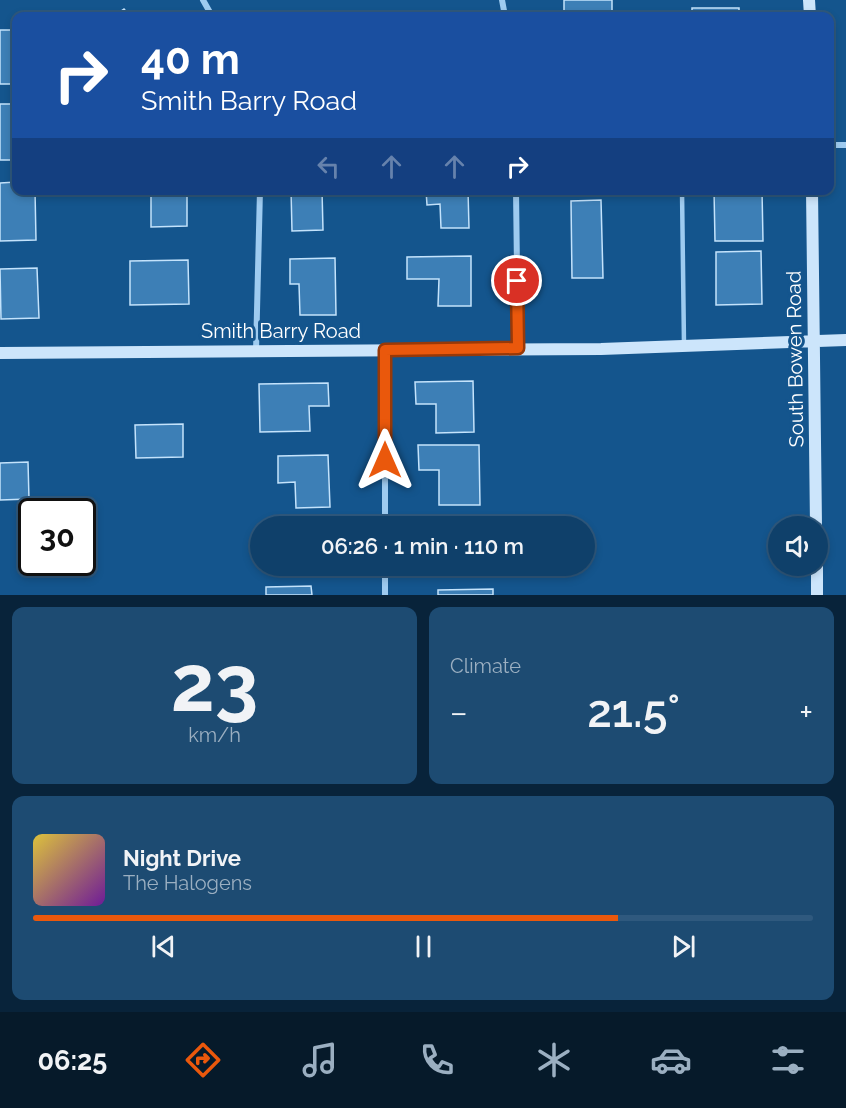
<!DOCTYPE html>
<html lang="en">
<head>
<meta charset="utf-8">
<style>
	body { margin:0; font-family:Raleway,sans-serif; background:#1d4b72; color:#f1f3f6; height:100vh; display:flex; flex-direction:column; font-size:22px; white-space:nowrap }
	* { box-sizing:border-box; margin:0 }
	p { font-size:20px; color:#9bafc1 }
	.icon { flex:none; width:33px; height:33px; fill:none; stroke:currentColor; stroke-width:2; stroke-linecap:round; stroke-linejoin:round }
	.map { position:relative; height:595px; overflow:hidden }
	.sheet { display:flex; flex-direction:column; gap:12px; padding:12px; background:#08233a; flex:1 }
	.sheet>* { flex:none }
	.banner { position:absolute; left:12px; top:12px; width:822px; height:183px; border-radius:12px; box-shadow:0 3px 9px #0003,0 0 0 2px #2f597e; background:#1a4fa0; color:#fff; overflow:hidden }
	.buttons { position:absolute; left:768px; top:516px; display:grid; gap:12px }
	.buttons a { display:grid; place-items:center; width:60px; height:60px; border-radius:50%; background:#0f406a; box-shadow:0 3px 9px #0003,0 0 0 2px #2f597e; font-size:30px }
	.speed { position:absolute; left:18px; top:498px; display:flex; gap:12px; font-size:30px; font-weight:700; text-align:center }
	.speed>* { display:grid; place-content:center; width:78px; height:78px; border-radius:50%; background:#0f406a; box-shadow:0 3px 9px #0003,0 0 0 2px #2f597e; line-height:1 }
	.speed .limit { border:3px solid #111; border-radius:9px; background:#fff; color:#111 }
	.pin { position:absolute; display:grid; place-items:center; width:51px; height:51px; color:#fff; margin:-26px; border:3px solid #fff; border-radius:50%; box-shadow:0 2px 6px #0007 }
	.me { position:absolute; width:66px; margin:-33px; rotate:0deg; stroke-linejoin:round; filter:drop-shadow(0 0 4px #0008) }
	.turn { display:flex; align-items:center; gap:21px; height:126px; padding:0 30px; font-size:27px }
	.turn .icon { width:78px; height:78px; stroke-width:2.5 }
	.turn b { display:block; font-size:42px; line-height:51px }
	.lanes { display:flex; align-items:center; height:57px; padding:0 30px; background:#0003; justify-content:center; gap:30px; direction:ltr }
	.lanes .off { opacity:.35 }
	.big { font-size:45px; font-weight:600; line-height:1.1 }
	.sheet .tile { flex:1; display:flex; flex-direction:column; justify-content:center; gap:9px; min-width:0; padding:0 21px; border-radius:12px; background:#1d4b72 }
	.sheet .dial { align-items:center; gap:0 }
	.dial b { font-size:78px; line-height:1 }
	.song { display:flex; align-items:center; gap:18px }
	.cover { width:72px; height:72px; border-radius:9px; background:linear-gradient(135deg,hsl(50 70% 55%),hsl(280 70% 35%)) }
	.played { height:6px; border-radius:3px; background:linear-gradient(90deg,#ea580c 75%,#2f597e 75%) }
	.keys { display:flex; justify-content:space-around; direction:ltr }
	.heat { display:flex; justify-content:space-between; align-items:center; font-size:33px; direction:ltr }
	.sheet .tiles { flex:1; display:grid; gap:12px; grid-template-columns:1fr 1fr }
	.tile:last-child { grid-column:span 2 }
	.trip { position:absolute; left:250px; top:516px; width:345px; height:60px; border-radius:30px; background:#0f406a; box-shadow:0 3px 9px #0003,0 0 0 2px #2f597e; font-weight:600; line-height:60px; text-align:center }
	.tabs { display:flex; height:96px; justify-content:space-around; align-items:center; background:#061a2a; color:#9bafc1 }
	.tabs .icon { width:42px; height:42px }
	.tabs .current { color:#ea580c }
	.tabs b { font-size:27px; color:#f1f3f6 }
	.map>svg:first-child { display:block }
	.building { fill:#3d7fb6; stroke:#c4e3fc; stroke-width:1.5 }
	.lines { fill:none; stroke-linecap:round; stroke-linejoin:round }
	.lane { stroke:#9ecbf0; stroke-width:4.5 }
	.street { stroke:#9ecbf0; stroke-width:6 }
	.secondary { stroke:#cce5fb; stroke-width:12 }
	.route-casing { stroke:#983908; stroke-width:15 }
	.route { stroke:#ea580c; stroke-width:10 }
	.labels { text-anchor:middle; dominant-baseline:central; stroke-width:6; stroke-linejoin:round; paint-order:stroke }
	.street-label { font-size:20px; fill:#fff; stroke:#14558d }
</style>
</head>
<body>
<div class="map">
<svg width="846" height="595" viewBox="0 0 846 595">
	<rect width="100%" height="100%" fill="#14558d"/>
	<path class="building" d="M564,0H612V16H564Z
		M692,8H739V16H692Z
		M124,9L130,16H114Z
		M0,30H16V84H0Z
		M0,104H16V160H0Z
		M16,182V190H35L36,240L0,241V183Z
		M151,190H187V226L151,227Z
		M291,190H322L323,230L292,231Z
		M426,190H468L469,228H441L440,204L427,205Z
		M714,190H762L763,241H715Z
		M601,200L603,278H572L571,201Z
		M761,251L762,304L716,305V252Z
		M471,256V306H438L439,279H407V257Z
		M335,258L336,315H300L299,284H290V259Z
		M188,260L189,304L130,305V261Z
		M37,268L39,318L1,319L0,269Z
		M473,381L474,432L436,433V404H416L415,382Z
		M328,383L329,406H309L310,431L260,432L259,384Z
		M183,424V457L136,458L135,425Z
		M418,445H479L480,505H439V470H419Z
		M328,455L330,507L296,508L295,482L278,483V456Z
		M28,462L29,499L0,500V463Z
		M296,516H329V526H296Z
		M422,517H482V526H422Z
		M276,566H329V571H276Z
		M422,566H482V568H422Z
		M311,586L312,595H266V587Z
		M493,589V595H438V590Z"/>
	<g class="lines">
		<path class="lane" d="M682,190L684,345"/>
		<path class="street" d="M203,0L212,16
			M502,0L505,16
			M830,145H846
			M516,190L518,348
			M256,351L260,190
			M385,526V351
			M385,595V566"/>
		<path class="secondary" d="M809,0L810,16
			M812,190L816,526
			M0,353L601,349L846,340
			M817,566V595"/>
	</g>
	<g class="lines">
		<g class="route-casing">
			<path id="route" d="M385,460V350L518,348L517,281"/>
		</g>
		<use href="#route" class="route"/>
	</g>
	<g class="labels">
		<g class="street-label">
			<text x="281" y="331">Smith Barry Road</text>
			<text transform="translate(795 359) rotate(-91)">South Bowen Road</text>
		</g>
	</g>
</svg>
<div class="buttons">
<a><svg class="icon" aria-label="sound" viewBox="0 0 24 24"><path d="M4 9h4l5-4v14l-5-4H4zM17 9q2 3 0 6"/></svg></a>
</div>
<div class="speed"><div class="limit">30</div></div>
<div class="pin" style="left:517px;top:281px;background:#d93025"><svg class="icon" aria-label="arrive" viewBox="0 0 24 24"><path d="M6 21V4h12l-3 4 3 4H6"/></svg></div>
<svg class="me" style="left:385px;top:460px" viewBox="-20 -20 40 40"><path d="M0-17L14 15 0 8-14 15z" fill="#ea580c" stroke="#fff" stroke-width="4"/></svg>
<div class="trip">06:26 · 1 min · 110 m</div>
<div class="banner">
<div class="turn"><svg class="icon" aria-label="right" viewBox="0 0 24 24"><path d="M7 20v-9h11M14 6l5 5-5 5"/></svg><div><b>40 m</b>Smith Barry Road</div></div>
<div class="lanes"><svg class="icon off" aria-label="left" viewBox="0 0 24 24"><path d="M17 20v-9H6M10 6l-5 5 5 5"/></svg><svg class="icon off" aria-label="ahead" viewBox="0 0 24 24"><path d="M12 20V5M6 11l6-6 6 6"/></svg><svg class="icon off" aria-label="ahead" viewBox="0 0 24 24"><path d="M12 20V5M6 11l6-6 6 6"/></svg><svg class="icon" aria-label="right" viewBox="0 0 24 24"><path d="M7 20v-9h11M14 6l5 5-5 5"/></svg></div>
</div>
</div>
<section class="sheet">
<div class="tiles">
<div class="tile dial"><b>23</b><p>km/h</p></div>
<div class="tile"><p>Climate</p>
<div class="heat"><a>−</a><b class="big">21.5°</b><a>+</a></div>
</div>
<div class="tile">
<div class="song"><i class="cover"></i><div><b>Night Drive</b><p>The Halogens</p></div></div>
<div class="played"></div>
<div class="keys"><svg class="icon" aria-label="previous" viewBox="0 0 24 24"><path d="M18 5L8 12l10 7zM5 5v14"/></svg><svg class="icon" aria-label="pause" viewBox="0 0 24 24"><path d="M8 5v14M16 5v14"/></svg><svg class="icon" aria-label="next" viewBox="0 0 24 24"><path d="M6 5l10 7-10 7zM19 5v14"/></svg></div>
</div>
</div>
</section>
<nav class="tabs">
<b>06:25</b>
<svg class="icon current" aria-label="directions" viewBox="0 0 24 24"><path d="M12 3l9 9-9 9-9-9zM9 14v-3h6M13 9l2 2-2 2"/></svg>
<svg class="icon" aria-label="music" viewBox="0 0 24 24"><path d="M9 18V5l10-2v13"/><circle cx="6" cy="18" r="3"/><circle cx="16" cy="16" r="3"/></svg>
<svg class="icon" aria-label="phone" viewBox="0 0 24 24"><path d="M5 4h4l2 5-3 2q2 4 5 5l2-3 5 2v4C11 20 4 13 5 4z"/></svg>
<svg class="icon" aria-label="climate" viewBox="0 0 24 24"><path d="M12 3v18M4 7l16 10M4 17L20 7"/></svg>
<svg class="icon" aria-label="car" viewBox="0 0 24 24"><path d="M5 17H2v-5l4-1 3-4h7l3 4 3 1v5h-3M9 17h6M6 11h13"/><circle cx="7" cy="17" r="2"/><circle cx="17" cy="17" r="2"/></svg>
<svg class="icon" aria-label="filters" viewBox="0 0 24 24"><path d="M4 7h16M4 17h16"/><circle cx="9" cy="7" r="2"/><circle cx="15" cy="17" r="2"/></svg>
</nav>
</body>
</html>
